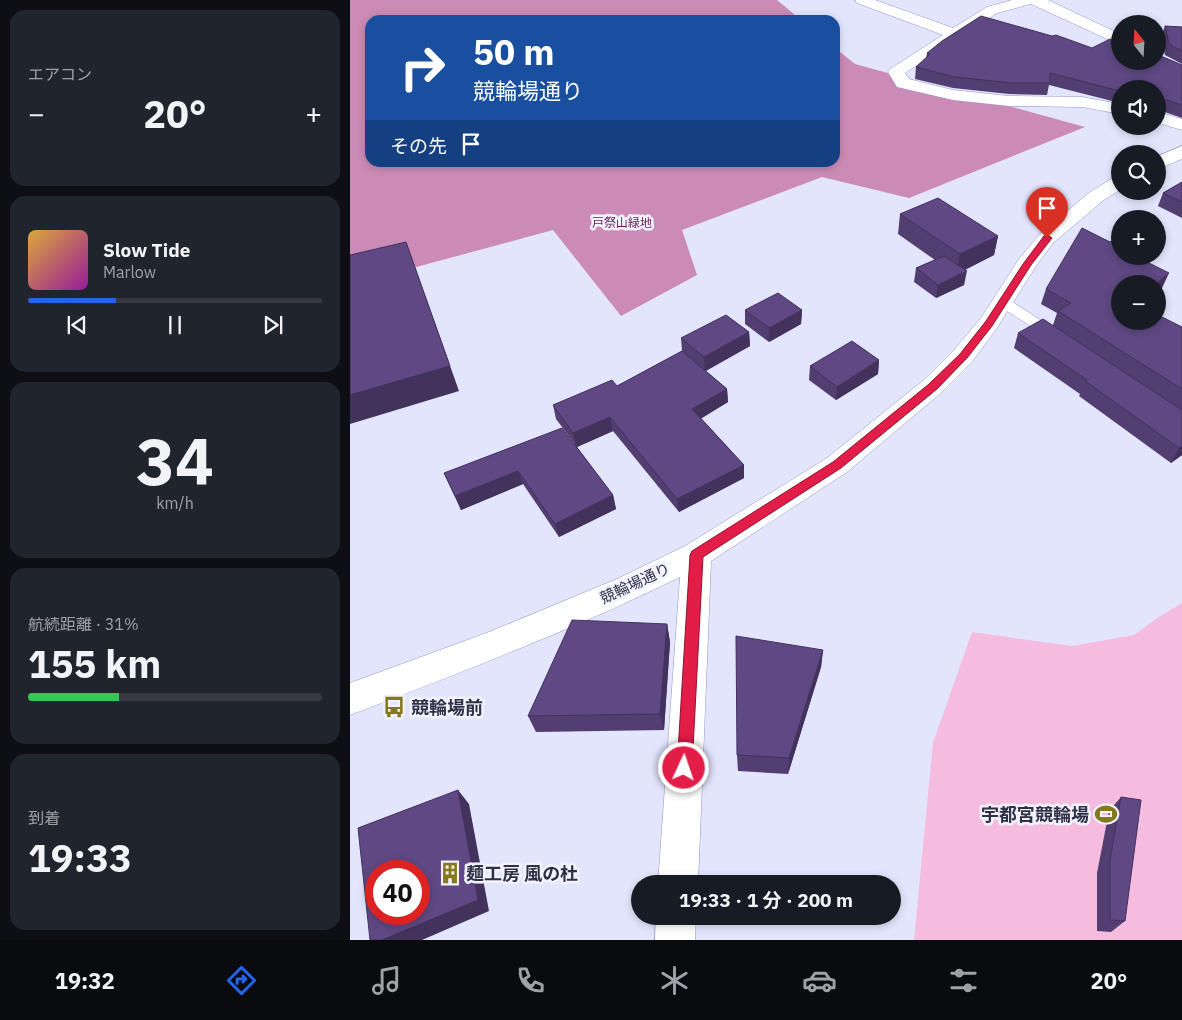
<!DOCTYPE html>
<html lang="ja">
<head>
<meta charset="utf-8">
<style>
	body { margin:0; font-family:"IBM Plex Sans","Noto Sans JP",sans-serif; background:#20242c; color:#f1f3f6; height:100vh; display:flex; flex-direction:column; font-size:19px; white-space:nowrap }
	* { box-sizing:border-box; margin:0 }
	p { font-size:16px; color:#9ea1a6 }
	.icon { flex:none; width:28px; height:28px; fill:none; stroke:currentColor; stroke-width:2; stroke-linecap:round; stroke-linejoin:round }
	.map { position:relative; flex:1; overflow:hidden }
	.details { display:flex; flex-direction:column; gap:10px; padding:10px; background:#0d0f14; width:350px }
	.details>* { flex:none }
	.top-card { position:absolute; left:15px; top:15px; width:475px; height:152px; border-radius:15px; box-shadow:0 2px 8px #0003; background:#1a4fa0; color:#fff; overflow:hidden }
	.needle { width:32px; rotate:342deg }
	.controls { position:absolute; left:761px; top:15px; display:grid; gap:10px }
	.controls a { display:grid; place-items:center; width:55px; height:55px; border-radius:50%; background:#171b24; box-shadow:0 2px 8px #0003; font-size:25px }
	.speed { position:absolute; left:15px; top:860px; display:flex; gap:10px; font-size:25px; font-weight:700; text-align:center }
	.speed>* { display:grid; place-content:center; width:65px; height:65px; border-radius:50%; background:#171b24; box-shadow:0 2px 8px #0003; line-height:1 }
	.speed .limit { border:8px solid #d22; background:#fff; color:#111 }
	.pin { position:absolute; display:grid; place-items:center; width:42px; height:42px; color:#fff; margin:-51px -21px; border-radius:50% 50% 50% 0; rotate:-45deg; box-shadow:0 0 5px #0007 }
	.pin .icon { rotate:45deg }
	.me { position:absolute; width:55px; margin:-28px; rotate:3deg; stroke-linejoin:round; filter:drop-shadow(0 0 4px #0008) }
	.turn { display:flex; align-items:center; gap:18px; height:105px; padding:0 25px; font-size:22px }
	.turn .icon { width:65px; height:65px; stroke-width:2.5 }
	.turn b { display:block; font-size:35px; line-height:42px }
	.then { display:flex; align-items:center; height:48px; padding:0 25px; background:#0003; gap:10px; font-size:19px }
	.big { font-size:38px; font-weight:700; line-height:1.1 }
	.details .tile { flex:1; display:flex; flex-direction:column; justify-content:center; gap:8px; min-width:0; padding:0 18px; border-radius:15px; background:#20242c }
	.details .dial { align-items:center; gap:0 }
	.dial b { font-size:65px; line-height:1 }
	.song { display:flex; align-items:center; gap:15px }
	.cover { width:60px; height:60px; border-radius:8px; background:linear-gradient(135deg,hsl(40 70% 55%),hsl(300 70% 35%)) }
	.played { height:5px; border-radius:2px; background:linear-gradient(90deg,#2563eb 30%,#363941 30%) }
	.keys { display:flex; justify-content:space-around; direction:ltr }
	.heat { display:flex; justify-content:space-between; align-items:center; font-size:28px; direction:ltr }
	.charge { height:8px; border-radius:4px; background:linear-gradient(90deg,#34c759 31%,#363941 0) }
	.trip { position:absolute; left:281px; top:875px; width:270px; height:50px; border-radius:25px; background:#171b24; box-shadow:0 2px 8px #0003; font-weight:700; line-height:50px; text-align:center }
	.menu { display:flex; height:80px; justify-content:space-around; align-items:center; background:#090b0e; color:#9ea1a6 }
	.menu .icon { width:35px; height:35px }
	.menu .on { color:#2563eb }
	.menu b { font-size:22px; color:#f1f3f6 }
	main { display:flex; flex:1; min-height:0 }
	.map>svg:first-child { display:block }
	.green { fill:#f6bce0 }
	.forest { fill:#cc8bb6 }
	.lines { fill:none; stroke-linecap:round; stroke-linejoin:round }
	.service-casing { stroke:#9095ca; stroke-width:1 }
	.minor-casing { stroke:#9095ca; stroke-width:1 }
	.tertiary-casing { stroke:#9095ca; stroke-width:1 }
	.service { fill:#fff; fill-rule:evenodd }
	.minor { fill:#fff; fill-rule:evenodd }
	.tertiary { fill:#fff; fill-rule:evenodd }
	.wall { fill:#523e71 }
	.shaded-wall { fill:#42325c }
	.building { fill:#5f4883; stroke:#42325c; fill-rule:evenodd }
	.route { fill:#e11d48; stroke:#92132f }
	.labels { text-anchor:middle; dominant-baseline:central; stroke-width:5; stroke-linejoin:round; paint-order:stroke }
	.far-park-label { font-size:12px; fill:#691c54; stroke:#f2f3ff }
	.street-label { font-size:15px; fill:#2f3046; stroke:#f2f3ff }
	.near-poi-label { font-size:18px; font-weight:bold; fill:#2f3046; stroke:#f2f3ff; text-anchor:start }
</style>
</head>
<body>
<main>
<section class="details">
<div class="tile"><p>エアコン</p>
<div class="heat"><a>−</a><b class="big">20°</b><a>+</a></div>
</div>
<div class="tile">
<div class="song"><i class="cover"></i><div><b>Slow Tide</b><p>Marlow</p></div></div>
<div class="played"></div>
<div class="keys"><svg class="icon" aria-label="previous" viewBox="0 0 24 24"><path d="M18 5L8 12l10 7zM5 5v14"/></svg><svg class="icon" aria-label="pause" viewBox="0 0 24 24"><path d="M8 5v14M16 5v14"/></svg><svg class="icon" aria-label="next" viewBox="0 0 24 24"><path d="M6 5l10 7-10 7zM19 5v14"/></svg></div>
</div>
<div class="tile dial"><b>34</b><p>km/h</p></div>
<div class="tile"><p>航続距離 · 31%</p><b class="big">155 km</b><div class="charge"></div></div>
<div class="tile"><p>到着</p><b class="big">19:33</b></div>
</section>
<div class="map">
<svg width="832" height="940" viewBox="0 0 832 940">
	<rect width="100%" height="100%" fill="#e2e5fc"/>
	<path class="green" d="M832,603V940H564L583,743L622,632L722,646L784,635L810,616Z"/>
	<path class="forest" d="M0,0H427L451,20H20V162H485V48L505,64L735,127L559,198L472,177L332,230L347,275L271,316L203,230L0,285Z"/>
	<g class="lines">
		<g class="service-casing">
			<path id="service" d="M653,297L658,299L709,332L712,335L709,338H699L648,305L646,302L648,299Z"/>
		</g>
		<g class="minor-casing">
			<path id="minor" d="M505,0H525L603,28L637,7L662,0H698L770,34V45L681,4L647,13L555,73L559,79L603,90L659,96L732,97L770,104V114L732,107L659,106L603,100L547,87L538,72L540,69L593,35L507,3Z
				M808,112L832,119V130L808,123Z"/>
		</g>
		<g class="tertiary-casing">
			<path id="tertiary" d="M832,146V159L808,169V156Z
				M770,176V190L754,200L704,242L686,266L647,328L622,362L592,392L497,472L361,561L348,884H308L330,577C223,630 111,672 0,715V683L139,632L267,579L335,546L477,458L574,380L604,350L631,318L669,259L690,234L740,192L763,178Z
				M306,916H346L345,940H305Z"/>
		</g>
		<use href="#service" class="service"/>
		<use href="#minor" class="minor"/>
		<use href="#tertiary" class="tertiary"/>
	</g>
	<path class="wall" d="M815,26L832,27V64L815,55L811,37Z
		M742,48L832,65V118L809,110L808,111V89H770V103L699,85L697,95L659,94L603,88L565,79L566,67L576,58L577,53Z
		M832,182V218L808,206L813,193Z
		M550,214L648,236L644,255L615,270L614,285L586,298L564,282L566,268L585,260L548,234Z
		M770,256H795L791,259L812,288L808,284L770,321L832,327V455L821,463L729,396L730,394L664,348L668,333L703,325L707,313L691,304L696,289Z
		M395,310H452L451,324L419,342L395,324Z
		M399,332L400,346L356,371L377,389L378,402L351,418L394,465V478L329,512L263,431L227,447L263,495L266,509L209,537L173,484L111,510L94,473L224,443L206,419L203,405L267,386L332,351L331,338Z
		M529,360L528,374L486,400L459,380L460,366Z
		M317,624L320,642L314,730L186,732L178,716Z
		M473,650L471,667L438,774L388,771L387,755Z
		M771,797L775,921L761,932L747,931V873L759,811Z"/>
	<path class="shaded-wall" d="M813,99L809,110L808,111V109L810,101Z
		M648,236L644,255L606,274L610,254Z
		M56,242L109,391L0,424V395Z
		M781,256H795L776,270Z
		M617,271L614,285L586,298L588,285Z
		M819,273L812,288L808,292V284H805Z
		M452,310L451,324L419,342V328Z
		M399,332L400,346L355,371L354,357Z
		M529,360L528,374L486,400L487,387Z
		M377,389L378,402L344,423L342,409Z
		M260,417L263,431L227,447L223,433Z
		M832,446V455L821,463L829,448Z
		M394,465V478L329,512L327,499Z
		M168,471L173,484L111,510L105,496Z
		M263,495L266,509L209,537L205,524Z
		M317,624L320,642L314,730L310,714Z
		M473,650L471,667L438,774L439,758Z
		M108,790L119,804L139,911L72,940H32Z"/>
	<path class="building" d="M631,16L702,36L706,35L742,48L760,39L770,42V61H808V55L818,59L832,65V105L813,99L810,101L808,100V89H770V91L700,73V83H662L605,77L566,67L580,54L577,53L592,41Z
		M815,26L832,27V51L819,44Z
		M832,182V202L813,193Z
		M588,198L648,236L610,254L550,214Z
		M732,228L760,242L770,235V256H785L819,273L805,284H770V321H808V315L832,327V389L708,311L721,303L696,289Z
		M56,242L100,366L0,395V255Z
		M594,256L617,271L588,285L566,268Z
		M428,293L452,310L419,328L395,310Z
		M376,315L399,332L354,357L331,338Z
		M693,319L832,410V446L829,448L735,381L737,380L668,333Z
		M502,341L529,360L487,387L460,366Z
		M332,351L377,389L342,409L394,465L327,499L260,417L223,433L203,405L262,380L267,386Z
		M212,428L263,495L205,524L168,471L105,496L94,473Z
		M222,620L317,624L310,714L178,716Z
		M386,636L473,650L439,758L387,755Z
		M108,790L128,900L32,940H20L8,828ZM26,871H69V914H26Z
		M771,797L791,800L775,921L760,920V860Z"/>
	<path class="route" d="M697,235L702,238L681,265L642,326L617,358L587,389L491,468L353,557L342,768L340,773L334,775L329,773L327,768L340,555L342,551L483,462L579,384L610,354L636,321L673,264L694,236Z"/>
	<defs>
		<g id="bus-bare" transform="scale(1.725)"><path d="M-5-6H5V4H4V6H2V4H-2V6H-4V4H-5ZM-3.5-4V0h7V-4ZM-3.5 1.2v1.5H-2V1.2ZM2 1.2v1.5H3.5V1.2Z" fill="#86791d" stroke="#f2f3ff" stroke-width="2.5" paint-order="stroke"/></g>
		<g id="stadium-bare" transform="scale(1.725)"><path d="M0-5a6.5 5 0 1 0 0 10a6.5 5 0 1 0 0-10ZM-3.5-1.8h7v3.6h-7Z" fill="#86791d" stroke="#f2f3ff" stroke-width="2.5" paint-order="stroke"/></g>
		<g id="building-bare" transform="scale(1.725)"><path d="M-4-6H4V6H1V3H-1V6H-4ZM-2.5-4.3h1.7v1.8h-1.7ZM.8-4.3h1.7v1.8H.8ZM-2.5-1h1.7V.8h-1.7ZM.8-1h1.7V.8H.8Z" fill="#86791d" stroke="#f2f3ff" stroke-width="2.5" paint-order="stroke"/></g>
	</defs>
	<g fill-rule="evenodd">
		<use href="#bus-bare" x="44" y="707"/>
		<use href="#stadium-bare" x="756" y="814"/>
		<use href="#building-bare" x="100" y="873"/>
	</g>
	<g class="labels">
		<g class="far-park-label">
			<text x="272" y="222">戸祭山緑地</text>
		</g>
		<g class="street-label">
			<text transform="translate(285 583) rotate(-25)">競輪場通り</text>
		</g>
		<g class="near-poi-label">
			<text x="61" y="707">競輪場前</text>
			<text x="739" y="814" text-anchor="end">宇都宮競輪場</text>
			<text x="116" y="873">麺工房 風の杜</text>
		</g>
	</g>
</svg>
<div class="controls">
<a><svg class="needle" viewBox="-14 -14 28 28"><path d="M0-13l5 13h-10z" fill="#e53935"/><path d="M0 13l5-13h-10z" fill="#9ea1a6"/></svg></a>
<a><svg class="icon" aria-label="sound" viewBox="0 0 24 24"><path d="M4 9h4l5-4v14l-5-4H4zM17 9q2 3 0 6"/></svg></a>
<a><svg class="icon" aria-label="search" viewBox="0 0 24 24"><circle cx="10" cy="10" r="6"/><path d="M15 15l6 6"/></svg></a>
<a>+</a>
<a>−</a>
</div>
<div class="speed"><div class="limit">40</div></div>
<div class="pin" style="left:697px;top:238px;background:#d93025"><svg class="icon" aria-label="arrive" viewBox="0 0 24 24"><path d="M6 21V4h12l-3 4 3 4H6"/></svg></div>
<svg class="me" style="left:334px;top:768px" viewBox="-20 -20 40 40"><circle r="17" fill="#e11d48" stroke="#fff" stroke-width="3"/><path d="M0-11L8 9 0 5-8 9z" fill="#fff"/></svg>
<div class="trip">19:33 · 1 分 · 200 m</div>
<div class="top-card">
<div class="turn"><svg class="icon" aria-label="right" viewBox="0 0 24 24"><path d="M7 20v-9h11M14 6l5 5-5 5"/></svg><div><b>50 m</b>競輪場通り</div></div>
<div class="then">その先<svg class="icon" aria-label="arrive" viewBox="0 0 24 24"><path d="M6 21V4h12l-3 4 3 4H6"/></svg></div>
</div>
</div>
</main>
<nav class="menu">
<b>19:32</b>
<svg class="icon on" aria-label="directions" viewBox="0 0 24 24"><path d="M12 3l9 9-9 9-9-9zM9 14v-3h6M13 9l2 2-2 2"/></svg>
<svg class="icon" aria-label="music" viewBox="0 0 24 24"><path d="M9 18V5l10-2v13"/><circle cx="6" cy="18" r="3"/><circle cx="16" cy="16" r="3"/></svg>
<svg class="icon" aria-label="phone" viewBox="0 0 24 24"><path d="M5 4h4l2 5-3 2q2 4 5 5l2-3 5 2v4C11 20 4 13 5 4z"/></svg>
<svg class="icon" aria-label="climate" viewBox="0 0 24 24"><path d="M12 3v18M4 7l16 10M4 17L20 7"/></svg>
<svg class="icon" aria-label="car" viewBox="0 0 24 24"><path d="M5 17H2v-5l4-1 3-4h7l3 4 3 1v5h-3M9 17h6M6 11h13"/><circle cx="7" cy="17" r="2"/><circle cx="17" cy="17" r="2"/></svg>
<svg class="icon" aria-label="filters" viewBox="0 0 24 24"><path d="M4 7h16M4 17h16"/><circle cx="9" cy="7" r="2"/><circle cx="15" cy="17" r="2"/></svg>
<b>20°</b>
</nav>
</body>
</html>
